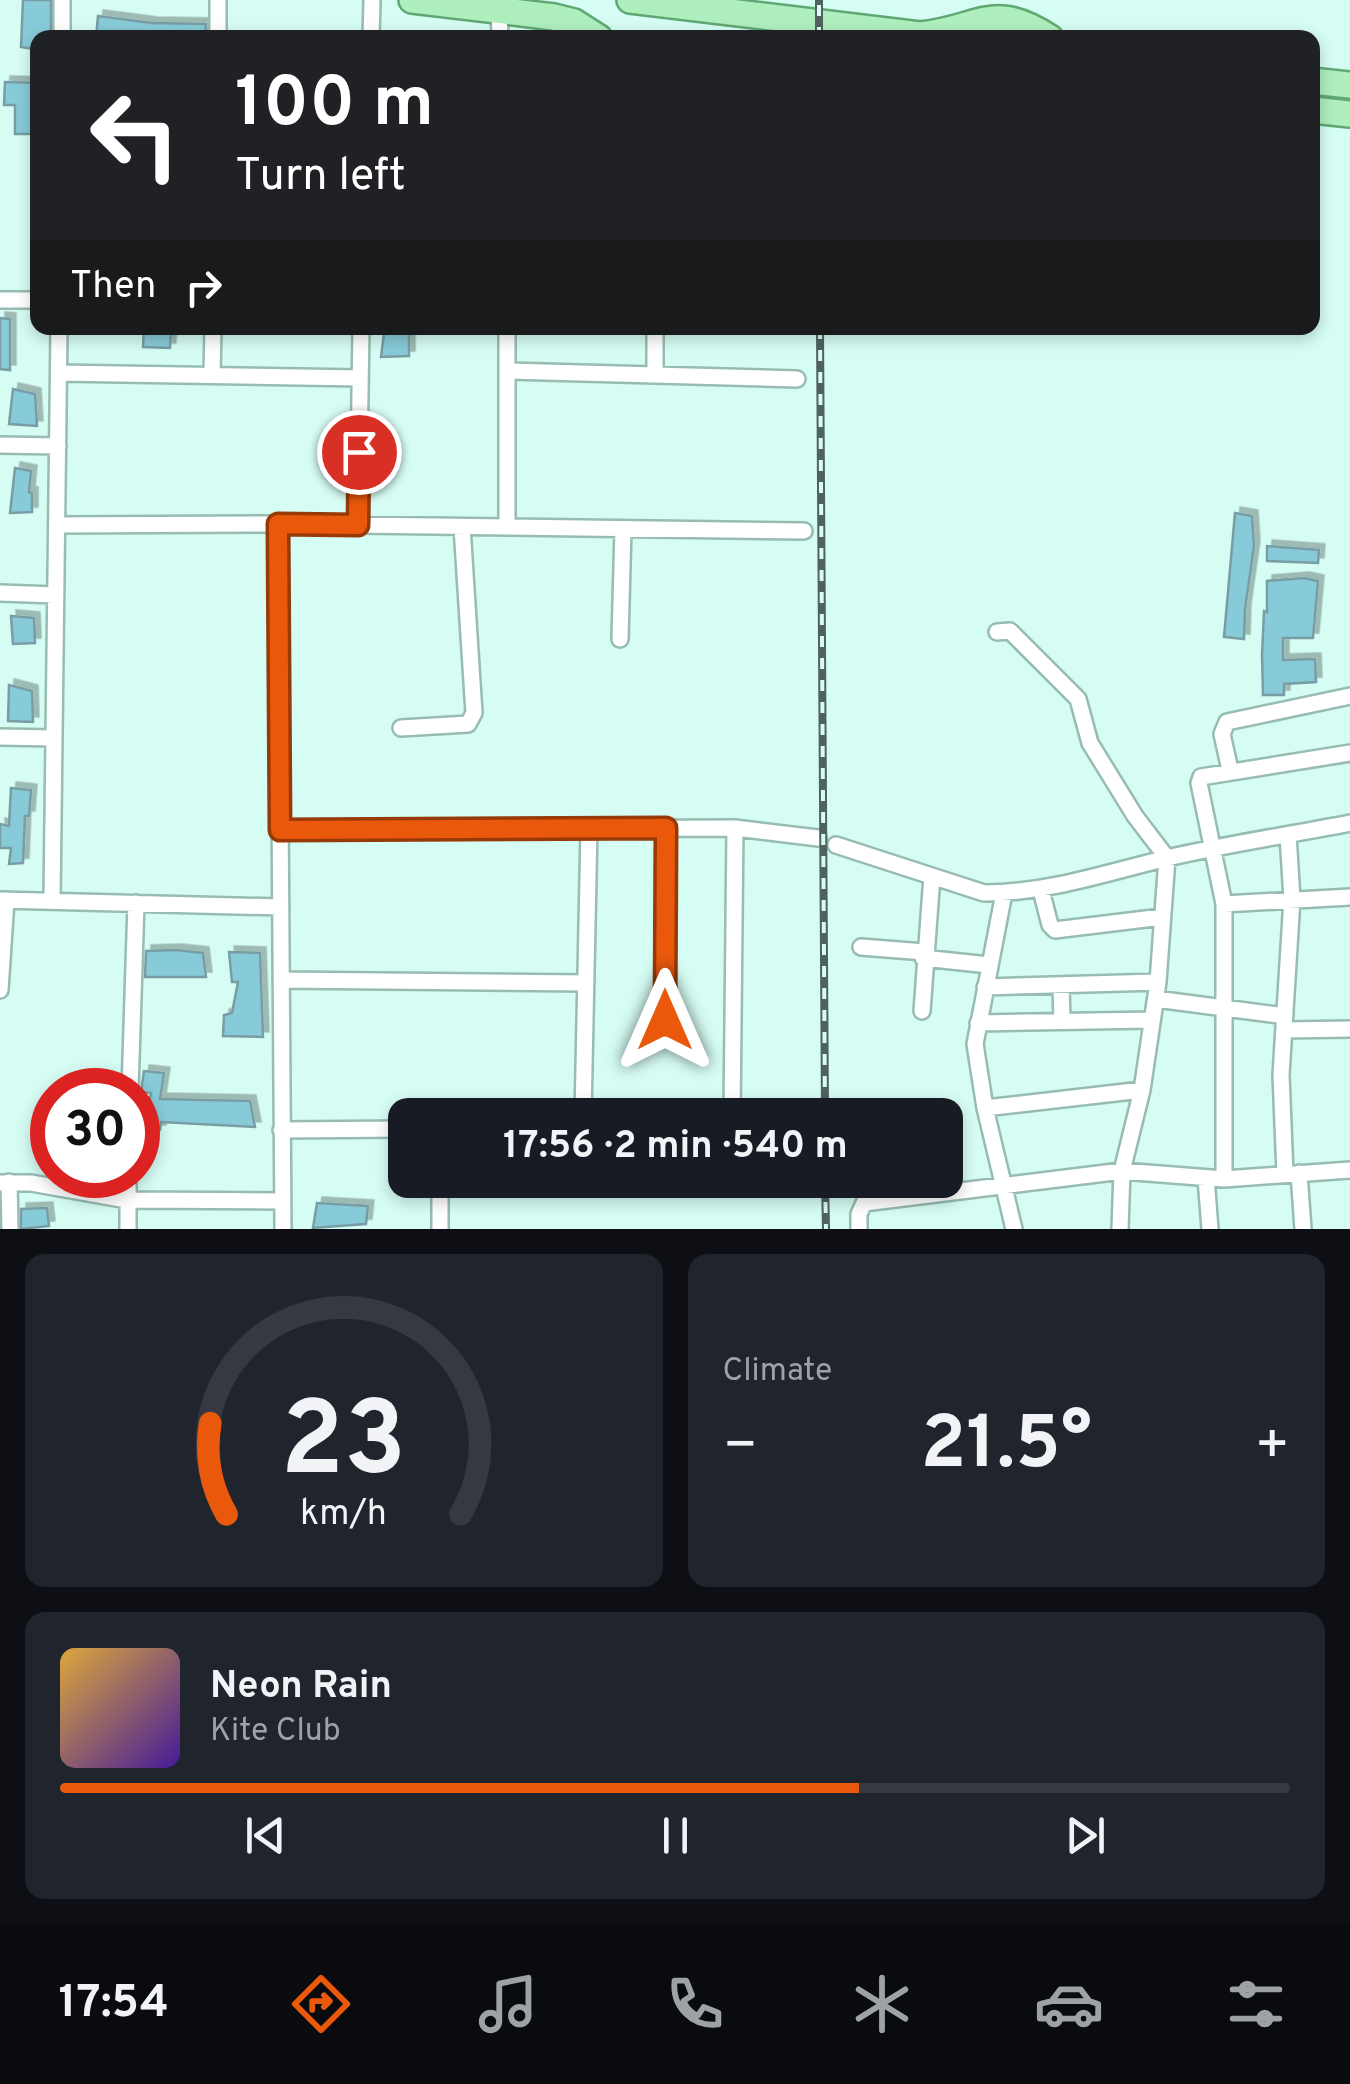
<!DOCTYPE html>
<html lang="en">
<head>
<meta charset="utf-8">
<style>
	body { margin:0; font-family:Overpass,sans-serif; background:#20242c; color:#f1f3f6; height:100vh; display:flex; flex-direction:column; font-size:38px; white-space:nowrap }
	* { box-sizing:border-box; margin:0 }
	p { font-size:32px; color:#9ea1a6 }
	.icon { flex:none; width:55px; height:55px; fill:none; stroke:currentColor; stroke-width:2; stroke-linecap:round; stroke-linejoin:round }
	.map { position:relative; height:1229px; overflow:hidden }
	.drawer { display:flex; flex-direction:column; gap:25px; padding:25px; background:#0d0f14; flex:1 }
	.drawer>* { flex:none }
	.hud { position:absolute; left:30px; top:30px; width:1290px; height:305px; border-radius:20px; box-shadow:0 5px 15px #0003; background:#202124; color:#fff; overflow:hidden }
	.speed { position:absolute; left:30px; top:1068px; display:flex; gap:20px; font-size:50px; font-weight:700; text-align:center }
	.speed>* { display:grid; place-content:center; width:130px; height:130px; border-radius:50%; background:#171b24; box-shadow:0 5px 15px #0003; line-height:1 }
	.speed .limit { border:15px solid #d22; background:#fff; color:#111 }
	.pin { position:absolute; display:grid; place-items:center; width:85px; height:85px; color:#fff; margin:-42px; border:5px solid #fff; border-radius:50%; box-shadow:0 2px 10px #0007 }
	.me { position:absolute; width:110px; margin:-55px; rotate:0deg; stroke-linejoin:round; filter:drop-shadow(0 0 8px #0008) }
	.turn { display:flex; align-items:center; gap:35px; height:210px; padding:0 40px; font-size:45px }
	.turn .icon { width:130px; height:130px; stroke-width:2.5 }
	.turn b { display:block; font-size:70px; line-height:85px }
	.then { display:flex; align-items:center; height:95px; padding:0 40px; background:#0003; gap:20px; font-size:38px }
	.big { font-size:75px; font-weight:700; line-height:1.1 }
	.drawer .widget { flex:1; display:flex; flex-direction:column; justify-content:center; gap:15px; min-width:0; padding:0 35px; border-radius:20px; background:#20242c }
	.drawer .dial { align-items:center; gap:0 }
	.dial svg { height:260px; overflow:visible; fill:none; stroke:#363941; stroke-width:7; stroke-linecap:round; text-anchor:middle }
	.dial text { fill:#f1f3f6; stroke:none }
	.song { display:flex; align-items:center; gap:30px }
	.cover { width:120px; height:120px; border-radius:15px; background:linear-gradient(135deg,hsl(40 70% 55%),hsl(260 70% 35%)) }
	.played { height:10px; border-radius:5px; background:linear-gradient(90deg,#ea580c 65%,#363941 65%) }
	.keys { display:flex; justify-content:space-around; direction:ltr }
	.heat { display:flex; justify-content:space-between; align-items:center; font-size:55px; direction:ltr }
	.drawer .tiles { flex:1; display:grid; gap:25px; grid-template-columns:1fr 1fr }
	.widget:last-child { grid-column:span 2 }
	.trip { position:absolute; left:388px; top:1098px; width:575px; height:100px; border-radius:20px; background:#171b24; box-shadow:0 5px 15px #0003; font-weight:700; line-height:100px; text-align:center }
	.tab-bar { display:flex; height:160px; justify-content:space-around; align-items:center; background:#090b0e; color:#9ea1a6 }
	.tab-bar .icon { width:70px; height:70px }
	.tab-bar .active { color:#ea580c }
	.tab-bar b { font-size:45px; color:#f1f3f6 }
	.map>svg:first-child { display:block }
	.building { fill:#88cbd8; stroke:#789da4; stroke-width:2.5; filter:url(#shadow) }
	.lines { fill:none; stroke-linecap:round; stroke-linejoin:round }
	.minor-casing { stroke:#97bcb3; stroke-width:20 }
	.primary-casing { stroke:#5fa873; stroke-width:30 }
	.minor { stroke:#fff; stroke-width:15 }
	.primary { stroke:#afeebd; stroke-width:25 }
	.rail-casing { stroke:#4f625e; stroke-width:8 }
	.rail { stroke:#d6fdf4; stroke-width:4; stroke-dasharray:11; stroke-linecap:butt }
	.route-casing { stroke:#983908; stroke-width:25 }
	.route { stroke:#ea580c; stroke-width:18 }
</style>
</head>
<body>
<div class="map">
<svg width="1350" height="1229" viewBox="0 0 1350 1229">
	<defs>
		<filter id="shadow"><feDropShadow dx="5.5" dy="-5.5" stdDeviation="0" flood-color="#0004"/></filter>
	</defs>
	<rect width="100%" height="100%" fill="#d6fdf4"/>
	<path class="building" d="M23,0H51V38H38V50L21,47Z
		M98,16L152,23L206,24L205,38H96Z
		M5,82L38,83V134H15V105H4Z
		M0,318L10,319V370L0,369Z
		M144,328L171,329L170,348L143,347Z
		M409,332V356L381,357L384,333Z
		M13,389L35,394L37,426L9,424Z
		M15,468L31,471L29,492L32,493V512L10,513Z
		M1235,513L1252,516L1254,546L1245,609L1244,639L1224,637Z
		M1267,546L1319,550L1318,563L1267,561Z
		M1304,578L1318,581L1313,638H1283V660L1315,659L1316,682L1284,684V695H1263L1262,655L1264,611L1267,612V581Z
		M11,616L34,618L35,643L13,644Z
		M9,685L32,691L33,722L8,721Z
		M11,788L31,790L29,816H25L23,863L9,864L11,848H0V824L9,826Z
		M176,950L203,953L206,977H145L146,951Z
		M229,952L260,953L263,1037L223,1036L224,1015L232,1013L238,982H232Z
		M144,1071L164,1073L160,1099L250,1101L255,1127L161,1122L160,1130L144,1129L151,1093L141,1092Z
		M317,1203L368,1206L366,1224L313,1228Z
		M47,1208L49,1226L21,1229V1209Z"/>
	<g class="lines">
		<g class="minor-casing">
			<path id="minor" d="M499,9L500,38
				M62,38V0
				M218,38V0
				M371,38L372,0
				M0,300H38
				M507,328V527
				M508,371L797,379
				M59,373L360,378
				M212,375L213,328
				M655,375V328
				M0,445L58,446
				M278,524L283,1229
				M57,525L278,524L804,531
				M358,525L361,328
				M0,593L56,595
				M997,632L1010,631L1078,699L1090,743L1135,816L1167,858L1158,982L1142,1090L1122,1171L1120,1229
				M620,639L623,529
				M401,728L468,724L474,713L462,527
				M0,737L54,738
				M1230,770L1222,734L1227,722L1350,696
				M280,830L735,828L818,838
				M836,845L984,893C1047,893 1106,873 1167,858C1227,844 1289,835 1350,823
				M1041,890L1050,925L1055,930L1162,917
				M1004,893L975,1044L985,1108L1014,1229
				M0,900L280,907
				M52,901L59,328
				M1224,904L1350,897
				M861,947L924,952
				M923,958L989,965
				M281,980L586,983
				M1061,986L1062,1021
				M985,987L1158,982
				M0,990L6,900
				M1156,999L1285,1016
				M922,1011L932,876
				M665,1019L666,828
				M978,1023L1152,1020
				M1284,1030L1350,1029
				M130,1090L136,903
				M985,1108L1142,1090
				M583,1115L589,829
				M732,1115L735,828
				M281,1130L405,1129
				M1299,1173L1303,1229
				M1285,1174L1281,1075L1292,899L1288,835
				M1206,1178L1210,1229
				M1224,1179V904L1199,783L1201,777L1350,753
				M440,1180V1229
				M9,1182L10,1229
				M0,1183H31L127,1200L282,1201
				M732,1186V1180
				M128,1229V1175
				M859,1229V1214L864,1203L1122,1171L1224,1179L1350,1170"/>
		</g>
		<g class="primary-casing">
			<path id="primary" d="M412,0L554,17L574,22L599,38
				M630,0L920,35C980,29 992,0 1050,38
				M1312,81L1350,85
				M1312,110L1350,114"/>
		</g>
		<use href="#minor" class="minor"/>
		<use href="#primary" class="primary"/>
		<g class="rail-casing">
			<path id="rail" d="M819,38V0
				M820,328L825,1115
				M825,1180L826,1229"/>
		</g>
		<use href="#rail" class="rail"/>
	</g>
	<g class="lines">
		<g class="route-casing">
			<path id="route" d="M359,452L358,525L278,524L280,830L666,828L665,1020"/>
		</g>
		<use href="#route" class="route"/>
	</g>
</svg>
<div class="speed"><div class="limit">30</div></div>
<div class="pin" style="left:359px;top:452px;background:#d93025"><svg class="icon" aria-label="arrive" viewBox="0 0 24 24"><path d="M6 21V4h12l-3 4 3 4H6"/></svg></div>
<svg class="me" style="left:665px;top:1020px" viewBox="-20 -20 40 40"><path d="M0-17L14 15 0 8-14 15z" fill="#ea580c" stroke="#fff" stroke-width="4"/></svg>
<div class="trip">17:56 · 2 min · 540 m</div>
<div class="hud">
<div class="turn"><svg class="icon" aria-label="left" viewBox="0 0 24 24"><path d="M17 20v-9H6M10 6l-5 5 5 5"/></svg><div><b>100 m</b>Turn left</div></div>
<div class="then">Then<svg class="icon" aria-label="right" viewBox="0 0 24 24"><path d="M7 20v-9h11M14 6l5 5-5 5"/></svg></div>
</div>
</div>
<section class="drawer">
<div class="tiles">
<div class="widget dial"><svg viewBox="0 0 100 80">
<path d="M14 69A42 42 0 1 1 86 69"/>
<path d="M14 69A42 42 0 0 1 9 41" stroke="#ea580c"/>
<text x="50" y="56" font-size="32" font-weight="700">23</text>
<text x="50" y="72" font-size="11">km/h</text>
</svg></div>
<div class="widget"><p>Climate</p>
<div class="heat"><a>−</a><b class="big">21.5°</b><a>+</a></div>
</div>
<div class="widget">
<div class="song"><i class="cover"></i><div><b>Neon Rain</b><p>Kite Club</p></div></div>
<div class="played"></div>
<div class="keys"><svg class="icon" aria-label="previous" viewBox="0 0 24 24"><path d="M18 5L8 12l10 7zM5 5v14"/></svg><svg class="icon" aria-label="pause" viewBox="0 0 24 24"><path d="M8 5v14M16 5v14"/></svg><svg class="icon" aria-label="next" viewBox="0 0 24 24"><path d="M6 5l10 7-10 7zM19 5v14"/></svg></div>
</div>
</div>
</section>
<nav class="tab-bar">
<b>17:54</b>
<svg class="icon active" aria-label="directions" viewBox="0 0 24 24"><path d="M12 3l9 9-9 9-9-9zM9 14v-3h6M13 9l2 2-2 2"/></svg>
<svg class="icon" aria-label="music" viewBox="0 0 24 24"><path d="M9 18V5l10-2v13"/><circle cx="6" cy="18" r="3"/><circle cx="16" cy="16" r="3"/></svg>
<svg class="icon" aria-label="phone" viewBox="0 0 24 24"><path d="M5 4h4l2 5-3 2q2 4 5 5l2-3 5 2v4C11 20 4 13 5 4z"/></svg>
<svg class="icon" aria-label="climate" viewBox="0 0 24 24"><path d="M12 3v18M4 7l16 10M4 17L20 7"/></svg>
<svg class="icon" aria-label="car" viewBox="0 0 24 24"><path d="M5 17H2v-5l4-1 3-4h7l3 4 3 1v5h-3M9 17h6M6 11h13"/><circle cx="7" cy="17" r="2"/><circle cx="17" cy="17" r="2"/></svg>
<svg class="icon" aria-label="filters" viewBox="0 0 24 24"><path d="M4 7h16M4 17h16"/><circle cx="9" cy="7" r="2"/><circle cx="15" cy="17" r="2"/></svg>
</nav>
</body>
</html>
